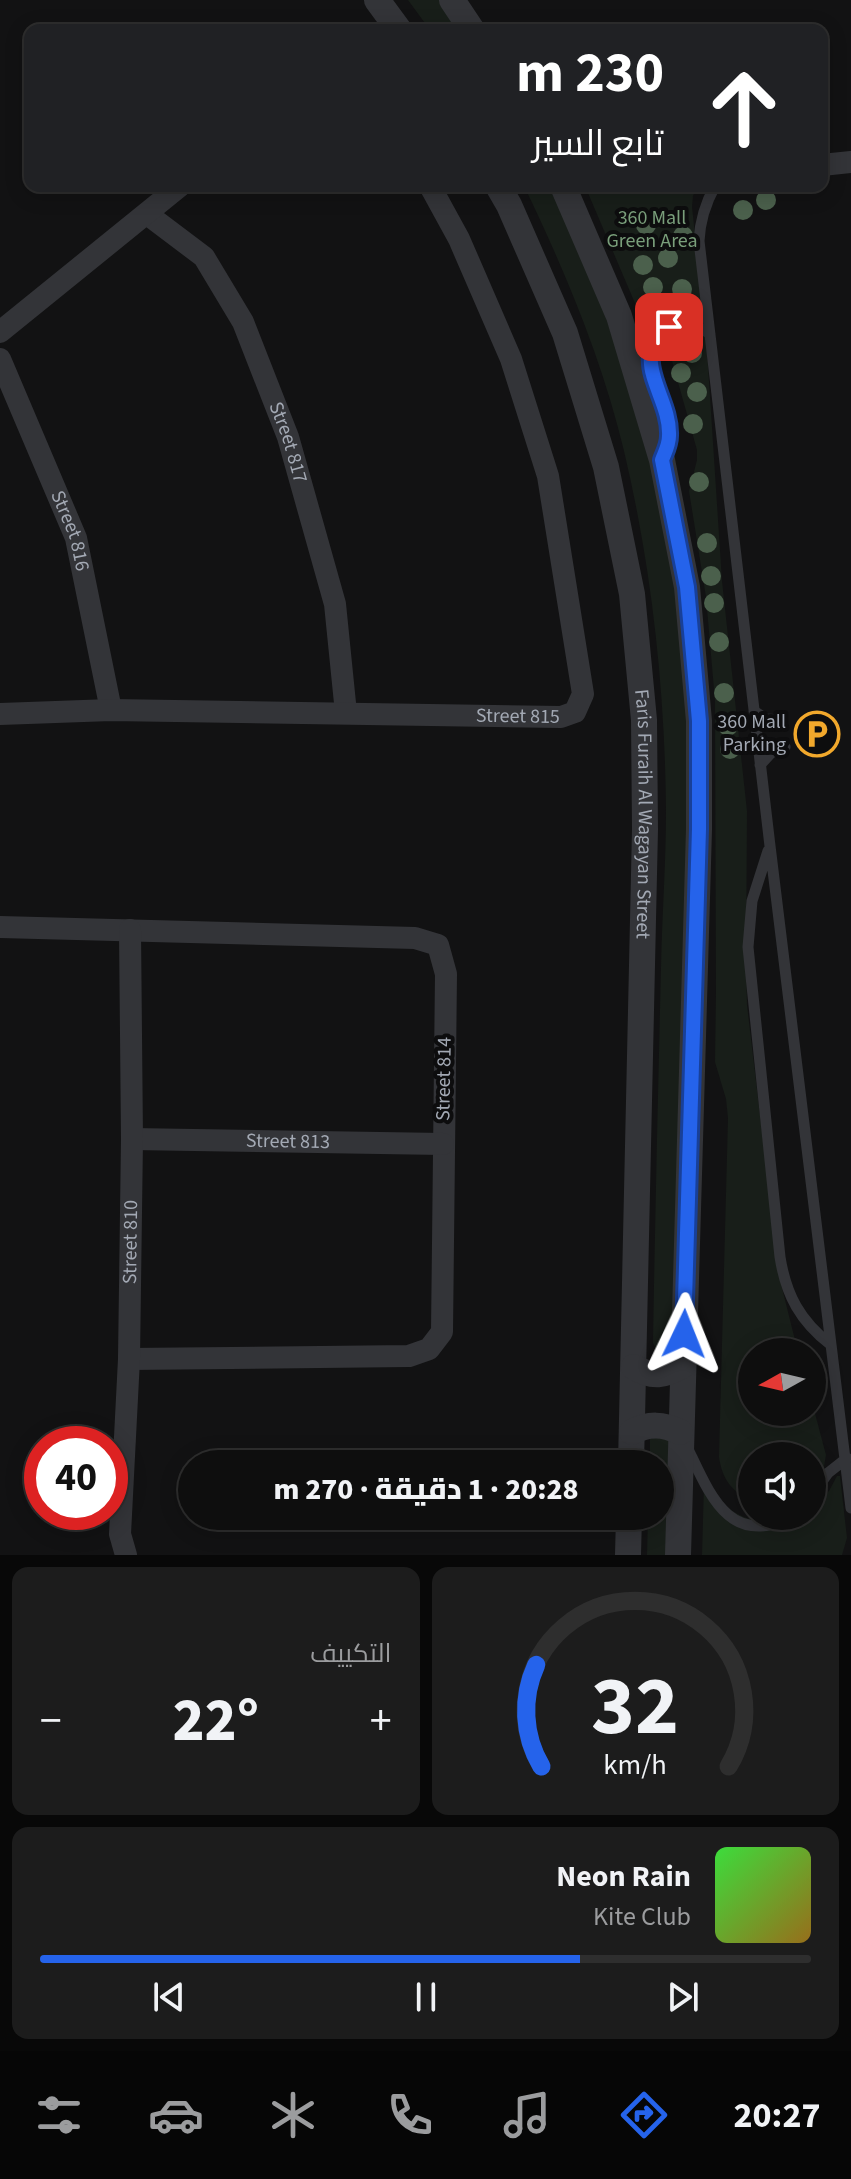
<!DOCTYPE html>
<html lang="ar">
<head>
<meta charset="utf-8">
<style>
	body { margin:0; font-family:"Source Sans 3",Cairo,sans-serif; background:#1c1c1c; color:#f1f3f6; direction:rtl; height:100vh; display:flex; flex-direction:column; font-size:30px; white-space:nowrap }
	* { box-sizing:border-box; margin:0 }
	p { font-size:26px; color:#9b9c9e }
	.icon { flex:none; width:44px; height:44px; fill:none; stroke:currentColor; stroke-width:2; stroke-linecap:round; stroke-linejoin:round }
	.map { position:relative; height:1555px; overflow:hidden; direction:ltr }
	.side { display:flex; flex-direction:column; gap:12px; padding:12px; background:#080808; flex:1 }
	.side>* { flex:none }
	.guide { position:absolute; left:24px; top:24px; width:804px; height:168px; border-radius:16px; box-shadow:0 4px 20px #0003,0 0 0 2px #2e2e2e; direction:rtl; background:#202124; color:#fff; overflow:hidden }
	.needle { width:52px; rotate:262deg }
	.buttons { position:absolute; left:738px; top:1338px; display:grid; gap:16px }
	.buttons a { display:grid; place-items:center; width:88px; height:88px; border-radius:50%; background:#0e0e0e; box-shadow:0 4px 20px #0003,0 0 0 2px #2e2e2e; font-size:40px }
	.speed { position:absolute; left:24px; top:1426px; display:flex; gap:16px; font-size:40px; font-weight:700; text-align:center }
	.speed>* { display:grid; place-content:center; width:104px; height:104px; border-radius:50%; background:#0e0e0e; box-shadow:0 4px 20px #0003,0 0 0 2px #2e2e2e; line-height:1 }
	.speed .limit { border:12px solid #d22; background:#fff; color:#111 }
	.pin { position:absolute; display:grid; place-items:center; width:68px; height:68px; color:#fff; margin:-34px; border-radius:16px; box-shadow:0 4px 12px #0006 }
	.me { position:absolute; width:88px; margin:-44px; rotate:2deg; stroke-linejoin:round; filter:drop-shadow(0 0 6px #0008) }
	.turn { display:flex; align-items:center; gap:28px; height:168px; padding:0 32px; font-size:36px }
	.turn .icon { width:104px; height:104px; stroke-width:2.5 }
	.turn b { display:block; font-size:56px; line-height:68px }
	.big { font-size:60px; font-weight:800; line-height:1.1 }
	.side .card { flex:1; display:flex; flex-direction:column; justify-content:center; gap:12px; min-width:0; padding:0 28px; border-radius:16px; background:#1c1c1c }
	.side .dial { align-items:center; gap:0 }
	.dial svg { height:208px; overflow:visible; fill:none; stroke:#2e2e2e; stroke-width:7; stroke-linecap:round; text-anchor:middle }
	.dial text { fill:#f1f3f6; stroke:none }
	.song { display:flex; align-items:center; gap:24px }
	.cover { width:96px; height:96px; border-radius:12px; background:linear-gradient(135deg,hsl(120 70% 55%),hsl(40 70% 35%)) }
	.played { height:8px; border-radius:4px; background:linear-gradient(90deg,#2563eb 70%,#2e2e2e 70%) }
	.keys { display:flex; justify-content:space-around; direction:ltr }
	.heat { display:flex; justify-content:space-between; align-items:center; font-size:44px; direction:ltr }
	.side .tiles { flex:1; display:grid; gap:12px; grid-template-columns:1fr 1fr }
	.card:last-child { grid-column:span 2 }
	.trip { position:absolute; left:178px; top:1450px; width:496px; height:80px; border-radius:40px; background:#0e0e0e; box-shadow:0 4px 20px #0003,0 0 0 2px #2e2e2e; font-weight:800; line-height:80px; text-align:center; direction:rtl }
	.tab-bar { display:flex; height:128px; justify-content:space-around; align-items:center; background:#060606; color:#9b9c9e }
	.tab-bar .icon { width:56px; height:56px }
	.tab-bar .active { color:#2563eb }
	.tab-bar b { font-size:36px; color:#f1f3f6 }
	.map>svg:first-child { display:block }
	.green { fill:#181e19 }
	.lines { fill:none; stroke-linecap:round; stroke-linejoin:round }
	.service { stroke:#333438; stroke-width:11 }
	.minor { stroke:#333438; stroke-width:22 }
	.tertiary { stroke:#333438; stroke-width:26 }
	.tree { fill:#4b604c }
	.route-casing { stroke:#184099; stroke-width:20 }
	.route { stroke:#2563eb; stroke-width:14 }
	.labels { text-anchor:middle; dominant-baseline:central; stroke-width:8; stroke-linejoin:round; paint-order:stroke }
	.park-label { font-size:20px; fill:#7a9f7b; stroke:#0d0d0e }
	.street-label { font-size:20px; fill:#a3a9b4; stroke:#0d0d0e }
	.poi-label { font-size:20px; fill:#a3a9b4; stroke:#0d0d0e; text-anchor:end }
</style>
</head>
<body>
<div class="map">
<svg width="851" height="1555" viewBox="0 0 851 1555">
	<rect width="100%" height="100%" fill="#121213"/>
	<path class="green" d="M408,0H444L466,30H430Z
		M524,186H555L579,237L661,482L690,697L675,1352L666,1355L657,1351L653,1343C655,1218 658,1093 661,968C662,916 666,863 666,811C665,690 652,569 624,451C602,359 565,271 524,186Z
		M585,186H697L693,196L692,207L703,308C688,308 675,306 662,316C655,320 653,325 646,329Z
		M680,326L706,335L722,581L747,811L746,964L747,1005L779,1276L798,1352H752V1412H812V1402L826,1455L823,1472L812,1487V1456H752V1501C732,1492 722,1479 719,1457L728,1118L726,1099L715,1062L716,992L715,701L706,597L689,491L697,460V450L667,343L669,335Z
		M670,1428L674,1555H647L648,1516H660V1464H650V1438Z
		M837,1476H840L847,1538L842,1555H702L704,1484C727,1512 749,1527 787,1520C796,1518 803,1516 812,1516V1508L829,1491Z"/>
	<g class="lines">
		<path class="service" d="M715,186C705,204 700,220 699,241L770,846L851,1508
			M665,452C669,442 670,431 668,421C662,392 629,339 674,326C688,322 698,326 710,334
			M754,711L766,719L781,720
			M760,765L771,753L785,747
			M768,851L752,901L748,947L780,1257C786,1295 800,1321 831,1345
			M688,1449C710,1495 730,1549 793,1516
			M812,1495L828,1473L847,1458"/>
		<g class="minor">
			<path d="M822,165L851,162"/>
			<path id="s1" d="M147,214L204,257L243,322L288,437L335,604L346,713"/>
			<path d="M0,332L180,186"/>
			<path id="s2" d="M0,359L76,538L111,710"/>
			<path id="s3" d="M0,714L111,710L561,717L575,712L583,694L548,476L511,359L459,239L430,186"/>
			<path d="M0,927L415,938L438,945L446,974L442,1332L429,1349L409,1356L129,1359"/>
			<path id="s4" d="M132,1139L443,1144"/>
			<path id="s5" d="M126,1555L120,1534L129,1359L132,1139L130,930"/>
		</g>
		<g class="tertiary">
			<path d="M377,0L399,30"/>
			<path d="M452,0L472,30"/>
			<path id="s6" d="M498,186L509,205L565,333L606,467L632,594L644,720L645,829L631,1464"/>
			<path d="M563,186L619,316L662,460L687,587L699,721V829L678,1555"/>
			<path d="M634,1367C652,1378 665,1376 683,1365"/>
			<path d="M632,1432C649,1423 663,1424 680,1432"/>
			<path d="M628,1555L629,1516"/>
		</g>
	</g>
	<g class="tree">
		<circle cx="766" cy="200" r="10"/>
		<circle cx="743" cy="210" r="10"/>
		<circle cx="646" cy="225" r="10"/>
		<circle cx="683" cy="236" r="10"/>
		<circle cx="668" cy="258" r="10"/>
		<circle cx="643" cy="265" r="10"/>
		<circle cx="653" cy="287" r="10"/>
		<circle cx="682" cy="289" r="10"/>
		<circle cx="692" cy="353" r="10"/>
		<circle cx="681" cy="373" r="10"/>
		<circle cx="697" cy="392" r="10"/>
		<circle cx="693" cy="424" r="10"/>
		<circle cx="699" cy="482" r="10"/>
		<circle cx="707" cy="543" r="10"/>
		<circle cx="711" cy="576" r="10"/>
		<circle cx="714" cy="603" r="10"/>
		<circle cx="719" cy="642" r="10"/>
		<circle cx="724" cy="693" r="10"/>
		<circle cx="728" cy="726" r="10"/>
		<circle cx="730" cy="749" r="10"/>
	</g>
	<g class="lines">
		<g class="route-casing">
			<path id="route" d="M669,327C627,360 671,395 669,436C669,445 665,452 662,460L687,587L699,721V829L684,1334"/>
		</g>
		<use href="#route" class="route"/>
	</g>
	<defs>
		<g id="parking-ring" transform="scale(2.3)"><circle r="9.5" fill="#0d0d0e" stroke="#f1a82c" stroke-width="1.5"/><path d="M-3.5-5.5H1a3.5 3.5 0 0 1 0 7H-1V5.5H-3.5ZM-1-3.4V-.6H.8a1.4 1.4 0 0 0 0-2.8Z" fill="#f1a82c"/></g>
	</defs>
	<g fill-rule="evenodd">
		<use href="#parking-ring" x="817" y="734"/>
	</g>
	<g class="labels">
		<g class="park-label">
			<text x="652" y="218">360 Mall<tspan x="652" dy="23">Green Area</tspan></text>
		</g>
		<g class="street-label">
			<text stroke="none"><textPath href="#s1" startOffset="276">Street 817</textPath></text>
			<text stroke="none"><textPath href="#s2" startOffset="186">Street 816</textPath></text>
			<text stroke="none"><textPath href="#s3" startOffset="518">Street 815</textPath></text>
			<text stroke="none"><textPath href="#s6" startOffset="652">Faris Furaih Al Wagayan Street</textPath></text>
			<text transform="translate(444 1079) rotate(-89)">Street 814</text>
			<text stroke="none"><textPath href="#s4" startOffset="156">Street 813</textPath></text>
			<text stroke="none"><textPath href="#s5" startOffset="314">Street 810</textPath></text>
		</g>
		<g class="poi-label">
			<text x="786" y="722">360 Mall<tspan x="786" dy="23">Parking</tspan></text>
		</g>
	</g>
</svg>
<div class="buttons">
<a><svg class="needle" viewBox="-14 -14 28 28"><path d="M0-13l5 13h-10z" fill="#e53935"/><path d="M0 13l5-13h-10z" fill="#9b9c9e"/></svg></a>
<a><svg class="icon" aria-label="sound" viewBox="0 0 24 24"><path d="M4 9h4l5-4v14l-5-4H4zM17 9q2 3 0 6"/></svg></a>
</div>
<div class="speed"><div class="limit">40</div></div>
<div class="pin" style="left:669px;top:327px;background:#d93025"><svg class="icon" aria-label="arrive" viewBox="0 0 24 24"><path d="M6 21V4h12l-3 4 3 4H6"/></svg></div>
<svg class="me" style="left:684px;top:1334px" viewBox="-20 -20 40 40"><path d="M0-17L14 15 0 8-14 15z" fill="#2563eb" stroke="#fff" stroke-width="4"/></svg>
<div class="trip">20:28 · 1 دقيقة · 270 m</div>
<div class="guide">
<div class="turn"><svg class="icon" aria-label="ahead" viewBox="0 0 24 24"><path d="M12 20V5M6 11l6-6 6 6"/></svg><div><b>230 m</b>تابع السير</div></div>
</div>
</div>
<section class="side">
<div class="tiles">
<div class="card dial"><svg viewBox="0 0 100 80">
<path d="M14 69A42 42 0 1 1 86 69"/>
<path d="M14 69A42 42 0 0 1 12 30" stroke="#2563eb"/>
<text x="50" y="56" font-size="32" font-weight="700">32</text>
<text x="50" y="72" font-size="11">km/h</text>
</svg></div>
<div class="card"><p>التكييف</p>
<div class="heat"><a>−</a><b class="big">22°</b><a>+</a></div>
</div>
<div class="card">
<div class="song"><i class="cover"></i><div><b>Neon Rain</b><p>Kite Club</p></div></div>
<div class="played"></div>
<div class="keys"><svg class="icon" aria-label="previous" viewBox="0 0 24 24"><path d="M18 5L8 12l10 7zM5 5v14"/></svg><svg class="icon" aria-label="pause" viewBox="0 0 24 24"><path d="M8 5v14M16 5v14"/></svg><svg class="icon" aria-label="next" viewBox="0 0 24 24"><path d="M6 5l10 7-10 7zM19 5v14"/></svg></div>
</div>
</div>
</section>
<nav class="tab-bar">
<b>20:27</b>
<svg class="icon active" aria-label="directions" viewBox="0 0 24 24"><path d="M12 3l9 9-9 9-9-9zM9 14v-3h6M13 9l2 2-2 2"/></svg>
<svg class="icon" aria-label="music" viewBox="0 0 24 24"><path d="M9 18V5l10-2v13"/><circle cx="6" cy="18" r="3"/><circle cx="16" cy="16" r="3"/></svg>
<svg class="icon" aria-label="phone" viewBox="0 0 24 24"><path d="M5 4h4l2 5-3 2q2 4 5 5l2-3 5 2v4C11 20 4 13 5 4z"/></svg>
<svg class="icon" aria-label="climate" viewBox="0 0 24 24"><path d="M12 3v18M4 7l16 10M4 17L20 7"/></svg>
<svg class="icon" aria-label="car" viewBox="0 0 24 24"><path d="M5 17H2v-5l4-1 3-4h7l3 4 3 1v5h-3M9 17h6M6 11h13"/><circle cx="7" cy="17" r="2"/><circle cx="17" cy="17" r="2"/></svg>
<svg class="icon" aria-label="filters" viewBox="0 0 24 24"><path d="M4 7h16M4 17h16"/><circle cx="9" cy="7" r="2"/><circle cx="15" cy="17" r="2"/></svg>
</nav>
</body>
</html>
